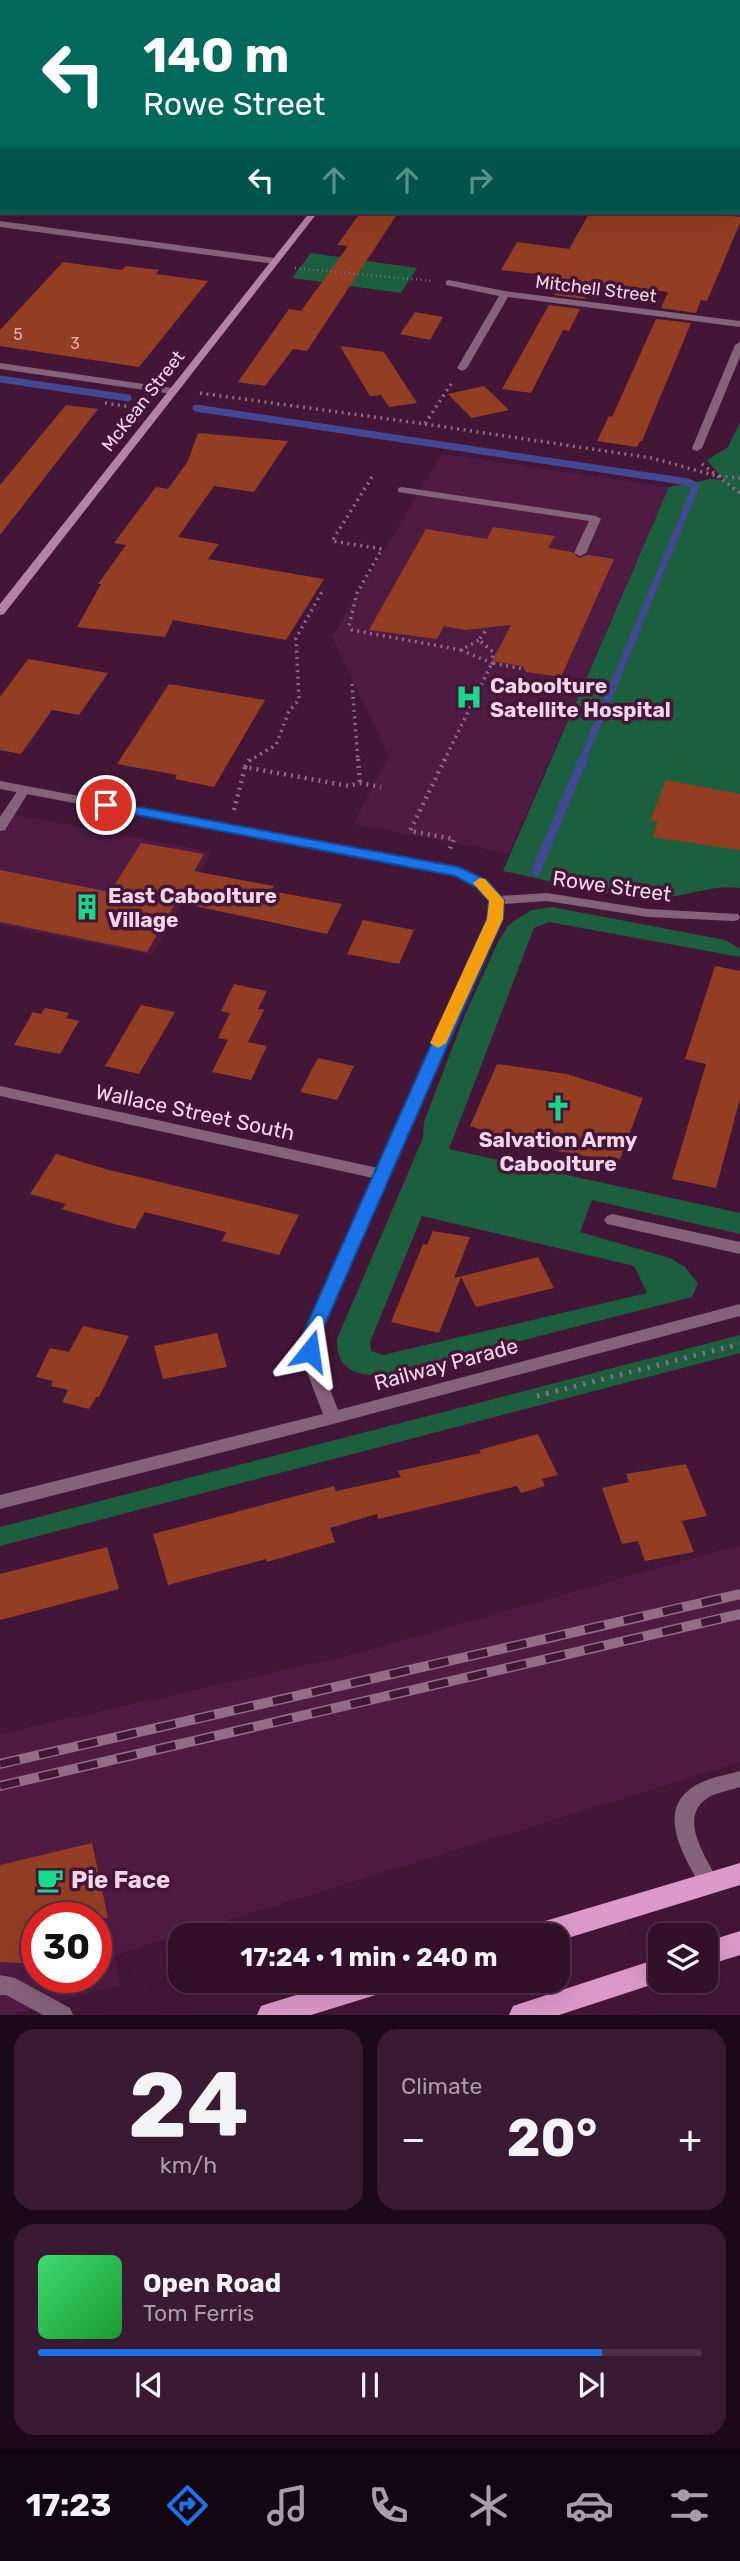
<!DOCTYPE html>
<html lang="en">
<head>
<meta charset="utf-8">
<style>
	body { margin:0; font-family:Rubik,sans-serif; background:#3a1932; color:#f1f3f6; height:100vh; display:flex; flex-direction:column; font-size:26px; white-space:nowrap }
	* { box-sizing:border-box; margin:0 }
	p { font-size:23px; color:#a89da8 }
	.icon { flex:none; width:38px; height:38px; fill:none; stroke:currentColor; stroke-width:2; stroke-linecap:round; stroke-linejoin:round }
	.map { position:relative; height:2015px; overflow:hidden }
	.panel { display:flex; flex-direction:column; gap:14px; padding:14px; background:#1c0917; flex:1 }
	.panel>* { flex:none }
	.banner { position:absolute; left:0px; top:0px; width:740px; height:214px; box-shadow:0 7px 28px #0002,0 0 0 2px #4d3047; background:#00695c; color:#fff; overflow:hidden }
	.controls { position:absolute; left:648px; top:1923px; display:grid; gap:14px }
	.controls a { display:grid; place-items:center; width:70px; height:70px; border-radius:14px; background:#32102a; box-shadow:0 7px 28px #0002,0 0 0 2px #4d3047; font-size:35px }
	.speed { position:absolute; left:21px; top:1902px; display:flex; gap:14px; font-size:35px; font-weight:700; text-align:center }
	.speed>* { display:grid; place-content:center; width:91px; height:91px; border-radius:50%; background:#32102a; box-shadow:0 7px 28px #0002,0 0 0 2px #4d3047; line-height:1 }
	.speed .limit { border:10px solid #d22; background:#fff; color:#111 }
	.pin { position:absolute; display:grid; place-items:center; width:60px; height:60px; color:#fff; margin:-30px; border:4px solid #fff; border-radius:50%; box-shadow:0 2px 7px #0007 }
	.me { position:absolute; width:77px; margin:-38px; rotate:15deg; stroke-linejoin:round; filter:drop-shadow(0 0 5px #0008) }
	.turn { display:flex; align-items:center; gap:24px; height:147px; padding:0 28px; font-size:32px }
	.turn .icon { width:91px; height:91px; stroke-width:2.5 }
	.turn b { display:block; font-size:49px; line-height:60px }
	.lanes { display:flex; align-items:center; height:66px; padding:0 28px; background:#0003; justify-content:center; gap:35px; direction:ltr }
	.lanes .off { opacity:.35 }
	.big { font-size:52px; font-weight:700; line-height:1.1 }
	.panel .widget { flex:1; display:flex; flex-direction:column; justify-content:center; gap:10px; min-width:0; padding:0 24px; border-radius:21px; background:#3a1932 }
	.panel .dial { align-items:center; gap:0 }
	.dial b { font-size:91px; line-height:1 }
	.song { display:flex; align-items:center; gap:21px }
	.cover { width:84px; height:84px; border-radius:10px; background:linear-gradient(135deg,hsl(140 70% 55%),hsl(130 70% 35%)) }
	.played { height:7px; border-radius:4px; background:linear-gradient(90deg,#1a73e8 85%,#4d3047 85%) }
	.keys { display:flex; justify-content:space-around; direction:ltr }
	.heat { display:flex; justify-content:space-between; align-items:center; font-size:38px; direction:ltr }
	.panel .tiles { flex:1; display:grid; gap:14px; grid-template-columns:1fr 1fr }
	.widget:last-child { grid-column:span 2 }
	.trip { position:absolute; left:168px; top:1923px; width:402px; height:70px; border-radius:21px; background:#32102a; box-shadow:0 7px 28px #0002,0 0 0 2px #4d3047; font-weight:700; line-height:70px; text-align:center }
	.tab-bar { display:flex; height:112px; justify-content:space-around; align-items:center; background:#140611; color:#a89da8 }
	.tab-bar .icon { width:49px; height:49px }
	.tab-bar .active { color:#1a73e8 }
	.tab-bar b { font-size:32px; color:#f1f3f6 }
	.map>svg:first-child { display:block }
	.built { fill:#4f1b43; fill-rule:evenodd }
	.green { fill:#1b5f3e; fill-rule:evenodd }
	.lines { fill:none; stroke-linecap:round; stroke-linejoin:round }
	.stream-far1 { stroke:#434894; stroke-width:7 }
	.stream { stroke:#434894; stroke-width:9 }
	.building { fill:#933e23 }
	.path-far3 { stroke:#906a86; stroke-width:2.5; stroke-dasharray:1 3.5; stroke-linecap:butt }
	.path-far2 { stroke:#906a86; stroke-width:3.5; stroke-dasharray:2 4.5; stroke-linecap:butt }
	.path-far1 { stroke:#906a86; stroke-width:4.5; stroke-dasharray:2 5; stroke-linecap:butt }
	.path { stroke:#906a86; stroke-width:5; stroke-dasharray:2.5 7; stroke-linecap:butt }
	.lane { fill:#84627a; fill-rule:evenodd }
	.street { fill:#84627a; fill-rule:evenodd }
	.secondary { fill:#b681a7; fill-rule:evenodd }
	.primary { fill:#dd98ca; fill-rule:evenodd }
	.rail-casing { stroke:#936d88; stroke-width:10 }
	.rail { stroke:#431638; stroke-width:7; stroke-dasharray:20; stroke-linecap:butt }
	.route { fill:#1a73e8; stroke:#114b97; stroke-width:2 }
	.slow { fill:#f59e0b }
	.labels { text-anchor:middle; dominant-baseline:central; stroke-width:7; stroke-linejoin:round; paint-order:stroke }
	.far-number-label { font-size:16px; fill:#dbafb8 }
	.far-street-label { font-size:18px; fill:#f3d5e9; stroke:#431638 }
	.poi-label { font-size:21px; font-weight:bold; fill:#f3d5e9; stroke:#431638; text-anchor:start }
	.street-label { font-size:21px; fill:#f3d5e9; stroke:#431638 }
	.near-poi-label { font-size:24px; font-weight:bold; fill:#f3d5e9; stroke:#431638; text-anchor:start }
</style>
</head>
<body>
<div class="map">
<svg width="740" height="2015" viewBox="0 0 740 2015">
	<rect width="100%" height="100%" fill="#431638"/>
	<path class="built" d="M442,454L669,487L509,853L353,824L389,756L332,637Z
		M0,812L211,852L152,955L0,925Z
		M740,1545V1762L115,1955L120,1985L12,2015H0V1734L351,1655ZM37,1918H96V1978H37Z"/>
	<path class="green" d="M311,253L417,268L401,293L292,278Z
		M740,422V888C708,884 680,900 648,898C600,895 550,881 503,871L669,487L711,479L724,480L707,460L728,447Z
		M552,907L725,940L740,949V957L549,922L534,928L449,1149L740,1213V1234L592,1200L580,1232L670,1258L685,1267L698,1284L692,1297L382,1376C355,1375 336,1369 337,1339L423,1138L424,1122L464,1017L498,942L508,926L517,919L532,910ZM422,1216L634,1266L647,1293L383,1355L371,1351L370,1342Z
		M740,1335V1353L0,1546V1527Z"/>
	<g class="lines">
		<path class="stream-far1" d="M0,379L128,398
			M196,408L688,482L696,486L582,761"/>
		<path class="stream" d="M536,871L583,759"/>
	</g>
	<path class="building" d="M361,212L396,216L307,351L293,349L265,386L238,382L289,309L301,311L348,246L337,245Z
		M590,212H696L740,217V223L707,301L701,300L696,313L661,308L668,292L593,282L585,299L554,295L562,277L501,270L517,242L569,249Z
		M63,262L122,270L126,266L159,270L156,274L208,281L139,367L0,346V330Z
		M549,305L580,309L569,331L563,330L531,393L502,389Z
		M415,312L443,317L430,340L400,334Z
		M656,319L691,323L642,441H640L637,447L597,441L609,416L612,417Z
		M340,346L384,352L417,403L389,407L381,395L370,396Z
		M484,386L509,410L472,418L448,394Z
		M66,405L98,409L0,535V485Z
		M198,433L288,441L254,492L214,486L178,537L219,544L208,559L324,579L286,640L173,620L165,637L77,627L101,584H98L126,545L114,543L156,487L168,489L188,461Z
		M493,527L555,536L548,548L572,552L579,558L588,555L614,559L561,677L526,672L522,666L492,661L511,625L465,630L444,626L437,639L369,630L426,529L487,539Z
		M28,659L108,673L79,715L52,710L21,754L0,750V697Z
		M169,684L265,700L214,787L175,779L177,775L117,764Z
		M666,780L740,794V850L652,837L658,822L650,821Z
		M141,843L204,854L194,871L274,886L271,891L342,904L327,934L176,902L147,952L0,922V870L110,892Z
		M363,920L414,930L399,964L347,954Z
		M715,966L740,971V1099L716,1188L672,1179L706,1064L685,1059Z
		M234,984L267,991L258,1009L264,1010L248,1042L267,1046L251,1080L212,1072L228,1040L218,1038L230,1013L221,1011Z
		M141,1005L175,1012L139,1074L105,1066Z
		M45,1008L69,1013L66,1018L79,1021L60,1054L14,1045L33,1012L41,1014Z
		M318,1058L354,1066L337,1100L300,1092Z
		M497,1064L567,1074L643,1098L620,1159L608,1156L607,1160L534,1147L470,1126Z
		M56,1154L109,1170L299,1215L279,1255L222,1241L226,1232L145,1212L135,1229L118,1225L62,1209L66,1204L30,1194Z
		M433,1231L470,1237L454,1278L538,1257L554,1288L476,1307L461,1277L439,1333L391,1322L423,1244L427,1245Z
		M83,1326L129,1336L99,1397H96L89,1409L62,1402L68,1390L51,1386L53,1381L36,1377L50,1348L69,1352Z
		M217,1333L227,1367L163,1379L154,1346Z
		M538,1434L558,1475L542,1479L545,1486L521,1493L517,1486L378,1519L377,1514L330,1528L335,1542L267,1562L266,1559L168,1585L153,1534L334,1486L336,1491L401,1477L398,1471L481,1453L479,1450Z
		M686,1464L707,1516L682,1521L694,1552L645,1561L638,1541L622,1544L602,1488L629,1482L626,1474Z
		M107,1547L119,1589L0,1620V1574Z
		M92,1843L108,1918H37V1964L0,1962V1865Z"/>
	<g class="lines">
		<path class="path-far3" d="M295,268L433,281"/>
		<path class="path-far2" d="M200,393L425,424L453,381
			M105,403L132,407
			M425,424L652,458L717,476L740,478
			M702,464L740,493
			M372,477L332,541L382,549L357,593L349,626L352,630L461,650L479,640
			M461,650L492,663L493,652L479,640L487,629
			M352,684L358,761
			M249,761L276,745L289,711L299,700L296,638L323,590
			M444,761L492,663L524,669"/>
		<path class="path-far1" d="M358,759L360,783
			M445,759L410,831L454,839L449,851
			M245,767L250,759
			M234,810L245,767L349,786L360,783L381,787"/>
		<path class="path" d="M537,1396L740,1344"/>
		<path class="lane" d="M402,487L596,516L601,519L586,553L580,556L574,553L589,521L398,492V488Z
			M24,786L30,790L5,830L0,831V817L20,787Z
			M740,1771V1787C731,1790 721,1792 713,1795C673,1814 707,1857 719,1883L716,1889L709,1892L702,1889C685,1857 652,1809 698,1784C711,1777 726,1775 740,1771Z
			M0,1975L15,1978L70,2008L73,2015H43L6,1995H0Z"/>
		<path class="street" d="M68,0H76L66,2Z
			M0,55H2L0,61Z
			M738,82H740V86H738Z
			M0,101H2V105H0Z
			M738,190H740V196H738Z
			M0,221L275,258L280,261L275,264L0,227Z
			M449,280L505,291L740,321V327L508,297L467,368L462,371L457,368L499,296L446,285V281Z
			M740,342V357L702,448L697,451L693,450L692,448L735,345Z
			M0,363L172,388L177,391L172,394L0,369Z
			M0,781L459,868L487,882L500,896L547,893L648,909L738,914L740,917L738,920L733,921L648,917L547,901L503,904L502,919L317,1340L320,1364L338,1410L740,1304V1316L333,1424L0,1509V1495L323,1414L304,1364L301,1340L373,1178L0,1096V1086L378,1168L488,919L490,901L477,888L455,875L0,789Z
			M612,1214L740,1242V1254L607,1224L604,1220L607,1216Z"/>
		<path class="secondary" d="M474,0H483L482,2Z
			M310,212H318L4,614L0,615V604Z"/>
		<path class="primary" d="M740,1863V1885L558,1941V1936H523L526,1928L535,1924Z
			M740,1931V1955L705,1966V1942Z
			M660,1958V1981H662L660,1982L559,2015H509L513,2006L522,2003Z
			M343,1981H396L392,1990L311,2015H257L261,2006L270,2003Z"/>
		<g class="rail-casing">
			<path id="rail" d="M0,1764L740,1594
				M0,1786L740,1614"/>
		</g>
		<use href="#rail" class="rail"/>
	</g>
	<path class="route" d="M106,801L459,867L488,881L504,900L503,919L322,1331L316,1356H303L300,1351L304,1331L487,919L489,901L477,888L455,876L101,808L99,805L101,802Z"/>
	<path class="slow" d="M480,878L485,879L504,900L503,919L446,1043L438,1048L430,1043L487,919L489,901L473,883Z"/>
	<defs>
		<g id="hospital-bare" transform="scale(2.1)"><path d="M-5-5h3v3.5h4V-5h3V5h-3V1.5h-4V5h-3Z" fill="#17d989" stroke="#431638" stroke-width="2.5" paint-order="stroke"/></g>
		<g id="building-bare" transform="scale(2.1)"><path d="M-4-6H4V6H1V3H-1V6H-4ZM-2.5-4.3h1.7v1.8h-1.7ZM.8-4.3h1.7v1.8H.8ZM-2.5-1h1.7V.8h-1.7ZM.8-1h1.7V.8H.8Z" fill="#17d989" stroke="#431638" stroke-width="2.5" paint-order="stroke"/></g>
		<g id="church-bare" transform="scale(2.1)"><path d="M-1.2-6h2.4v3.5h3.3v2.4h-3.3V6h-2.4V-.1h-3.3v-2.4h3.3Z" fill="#17d989" stroke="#431638" stroke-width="2.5" paint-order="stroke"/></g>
		<g id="cafe-bare" transform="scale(2.1)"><path d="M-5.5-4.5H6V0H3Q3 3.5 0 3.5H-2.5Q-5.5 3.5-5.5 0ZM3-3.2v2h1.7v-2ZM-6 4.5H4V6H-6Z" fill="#17d989" stroke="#431638" stroke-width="2.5" paint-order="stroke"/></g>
	</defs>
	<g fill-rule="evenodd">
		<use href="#hospital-bare" x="469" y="697"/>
		<use href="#building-bare" x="87" y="907"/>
		<use href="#church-bare" x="558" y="1108"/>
		<use href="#cafe-bare" x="50" y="1880"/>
	</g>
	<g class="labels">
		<g class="far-number-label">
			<text x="18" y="334">5</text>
			<text x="75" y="343">3</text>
		</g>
		<g class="far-street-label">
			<text transform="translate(596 289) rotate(7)">Mitchell Street</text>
			<text transform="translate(143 401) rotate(-52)">McKean Street</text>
		</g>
		<g class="poi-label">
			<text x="490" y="685">Caboolture<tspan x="490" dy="24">Satellite Hospital</tspan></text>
			<text x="108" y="895">East Caboolture<tspan x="108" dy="24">Village</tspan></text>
			<text x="558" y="1139" text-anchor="middle">Salvation Army<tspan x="558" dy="24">Caboolture</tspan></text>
		</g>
		<g class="street-label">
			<text transform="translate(612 886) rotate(8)">Rowe Street</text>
			<text transform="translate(195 1112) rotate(12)">Wallace Street South</text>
			<text transform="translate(446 1364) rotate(-15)">Railway Parade</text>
		</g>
		<g class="near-poi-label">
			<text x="71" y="1880">Pie Face</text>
		</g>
	</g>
</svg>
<div class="controls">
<a><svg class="icon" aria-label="layers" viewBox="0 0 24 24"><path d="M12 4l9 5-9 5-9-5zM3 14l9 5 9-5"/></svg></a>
</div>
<div class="speed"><div class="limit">30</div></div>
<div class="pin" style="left:106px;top:805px;background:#d93025"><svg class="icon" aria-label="arrive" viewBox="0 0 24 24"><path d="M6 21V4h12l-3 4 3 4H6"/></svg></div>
<svg class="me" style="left:310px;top:1351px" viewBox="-20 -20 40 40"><path d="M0-17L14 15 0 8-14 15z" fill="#1a73e8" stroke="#fff" stroke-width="4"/></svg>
<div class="trip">17:24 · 1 min · 240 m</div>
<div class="banner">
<div class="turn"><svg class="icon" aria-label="left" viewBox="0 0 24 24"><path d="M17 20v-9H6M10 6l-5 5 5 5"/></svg><div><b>140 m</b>Rowe Street</div></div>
<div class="lanes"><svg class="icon" aria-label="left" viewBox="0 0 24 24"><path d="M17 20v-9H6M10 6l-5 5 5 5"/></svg><svg class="icon off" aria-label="ahead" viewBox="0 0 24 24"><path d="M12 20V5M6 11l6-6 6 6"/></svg><svg class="icon off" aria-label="ahead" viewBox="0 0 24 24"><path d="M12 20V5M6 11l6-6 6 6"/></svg><svg class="icon off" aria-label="right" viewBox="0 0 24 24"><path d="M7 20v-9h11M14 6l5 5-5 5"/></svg></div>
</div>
</div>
<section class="panel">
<div class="tiles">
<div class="widget dial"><b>24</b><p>km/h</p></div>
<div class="widget"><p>Climate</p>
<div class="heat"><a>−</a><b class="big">20°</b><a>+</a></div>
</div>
<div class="widget">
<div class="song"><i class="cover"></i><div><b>Open Road</b><p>Tom Ferris</p></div></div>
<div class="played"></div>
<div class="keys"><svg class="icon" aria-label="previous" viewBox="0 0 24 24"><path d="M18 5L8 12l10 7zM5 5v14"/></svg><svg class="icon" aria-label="pause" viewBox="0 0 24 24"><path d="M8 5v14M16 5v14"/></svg><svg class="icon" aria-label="next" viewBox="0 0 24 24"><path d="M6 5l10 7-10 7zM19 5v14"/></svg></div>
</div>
</div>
</section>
<nav class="tab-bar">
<b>17:23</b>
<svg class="icon active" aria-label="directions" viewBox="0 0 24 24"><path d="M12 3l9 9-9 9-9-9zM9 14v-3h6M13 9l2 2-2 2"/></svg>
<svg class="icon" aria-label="music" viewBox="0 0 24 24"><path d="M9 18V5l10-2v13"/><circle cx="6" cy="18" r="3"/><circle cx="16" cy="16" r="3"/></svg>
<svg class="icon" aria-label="phone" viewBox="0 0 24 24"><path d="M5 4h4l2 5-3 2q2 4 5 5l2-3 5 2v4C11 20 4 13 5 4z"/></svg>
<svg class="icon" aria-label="climate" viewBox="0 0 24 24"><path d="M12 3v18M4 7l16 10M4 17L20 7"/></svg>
<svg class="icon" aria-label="car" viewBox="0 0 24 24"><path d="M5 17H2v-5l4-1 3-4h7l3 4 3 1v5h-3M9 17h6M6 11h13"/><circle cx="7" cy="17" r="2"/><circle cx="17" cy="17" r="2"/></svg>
<svg class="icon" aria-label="filters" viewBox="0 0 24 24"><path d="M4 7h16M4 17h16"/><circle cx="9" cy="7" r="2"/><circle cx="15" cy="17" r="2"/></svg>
</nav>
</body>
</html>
